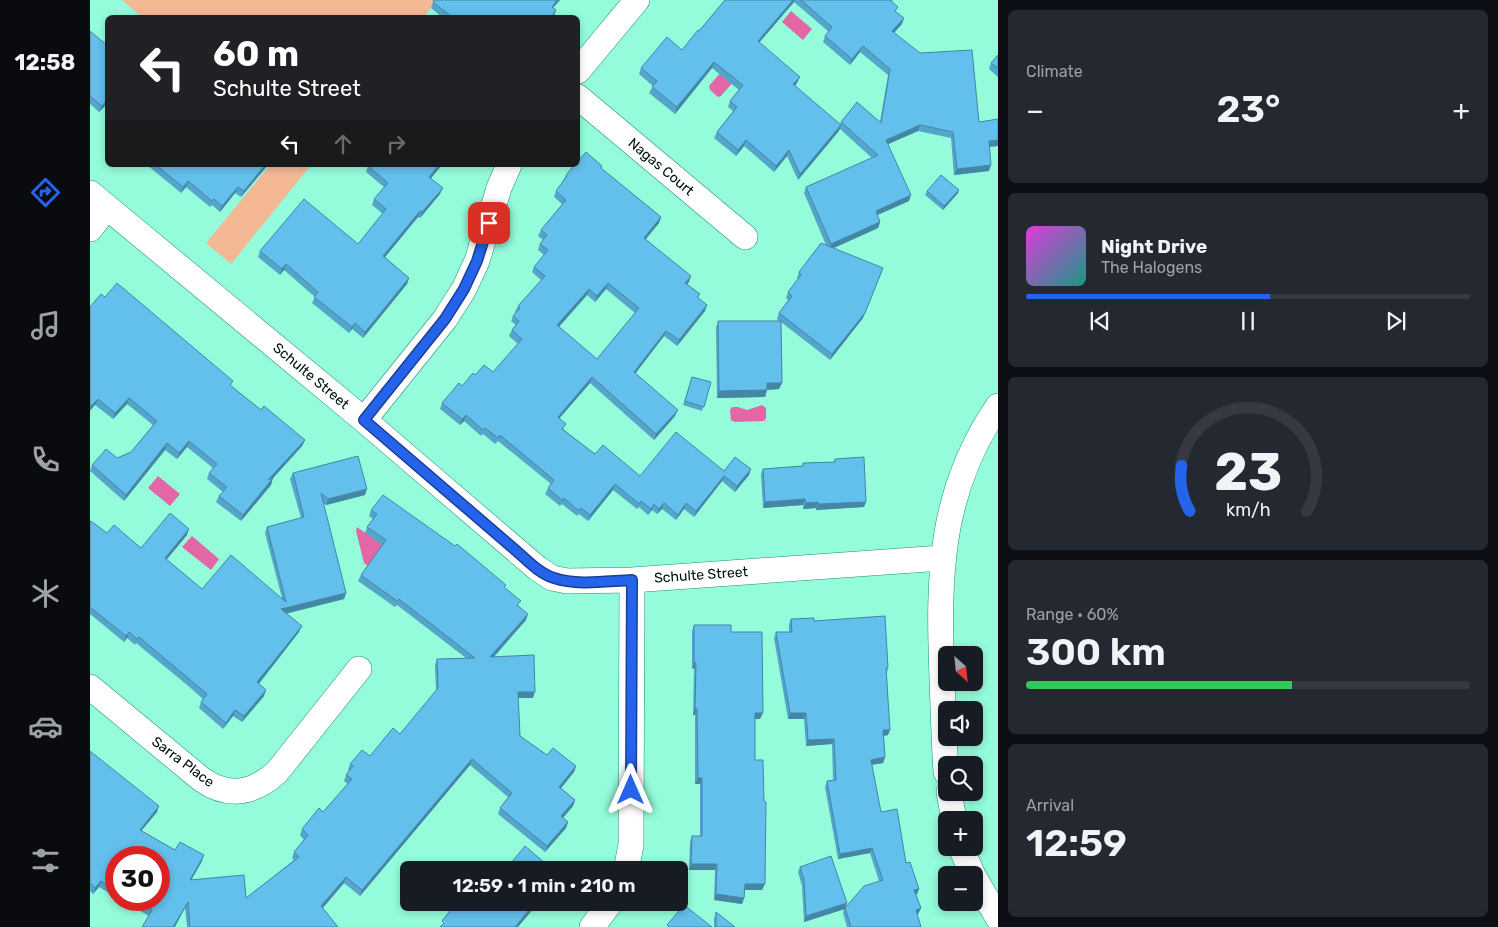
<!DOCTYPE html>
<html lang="en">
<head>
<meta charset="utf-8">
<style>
	body { margin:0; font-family:Rubik,sans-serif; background:#242831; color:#f1f3f6; height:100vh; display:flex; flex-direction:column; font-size:19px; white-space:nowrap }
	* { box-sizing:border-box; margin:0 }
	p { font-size:16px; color:#9ea1a6 }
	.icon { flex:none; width:28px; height:28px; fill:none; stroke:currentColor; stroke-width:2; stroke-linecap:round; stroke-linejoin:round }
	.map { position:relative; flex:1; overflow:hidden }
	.panel { display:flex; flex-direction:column; gap:10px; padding:10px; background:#0d0f14; width:500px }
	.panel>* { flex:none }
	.banner { position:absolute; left:15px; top:15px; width:475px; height:152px; border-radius:8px; box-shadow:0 2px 8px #0003; background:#202124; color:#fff; overflow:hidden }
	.needle { width:32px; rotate:153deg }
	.fabs { position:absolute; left:848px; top:646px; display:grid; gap:10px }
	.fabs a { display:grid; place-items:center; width:45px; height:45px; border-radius:8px; background:#171b24; box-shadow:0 2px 8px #0003; font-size:25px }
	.speed { position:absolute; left:15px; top:846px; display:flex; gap:10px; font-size:25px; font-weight:700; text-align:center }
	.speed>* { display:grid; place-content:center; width:65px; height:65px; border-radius:50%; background:#171b24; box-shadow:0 2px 8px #0003; line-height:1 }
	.speed .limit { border:8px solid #d22; background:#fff; color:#111 }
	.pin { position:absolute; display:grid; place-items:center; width:42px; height:42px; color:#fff; margin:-21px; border-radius:10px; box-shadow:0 2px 8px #0006 }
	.me { position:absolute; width:55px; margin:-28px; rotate:0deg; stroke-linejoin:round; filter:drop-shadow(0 0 4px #0008) }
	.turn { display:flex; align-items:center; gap:18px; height:105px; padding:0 25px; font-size:22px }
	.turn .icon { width:65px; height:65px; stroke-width:2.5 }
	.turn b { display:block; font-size:35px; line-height:42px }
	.lanes { display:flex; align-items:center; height:48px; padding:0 25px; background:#0003; justify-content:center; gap:25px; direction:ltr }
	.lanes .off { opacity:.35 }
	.big { font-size:38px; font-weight:600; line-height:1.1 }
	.panel .tile { flex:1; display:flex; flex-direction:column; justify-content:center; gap:8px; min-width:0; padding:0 18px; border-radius:8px; background:#242831 }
	.panel .dial { align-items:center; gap:0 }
	.dial svg { height:130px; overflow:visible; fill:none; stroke:#363941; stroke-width:7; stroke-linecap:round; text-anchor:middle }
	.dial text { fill:#f1f3f6; stroke:none }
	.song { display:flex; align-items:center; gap:15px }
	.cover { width:60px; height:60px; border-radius:8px; background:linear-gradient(135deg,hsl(300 70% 55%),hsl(170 70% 35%)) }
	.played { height:5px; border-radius:2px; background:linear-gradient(90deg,#2563eb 55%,#363941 55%) }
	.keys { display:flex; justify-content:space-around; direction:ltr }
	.heat { display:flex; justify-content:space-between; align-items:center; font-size:28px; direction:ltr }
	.charge { height:8px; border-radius:4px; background:linear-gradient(90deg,#34c759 60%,#363941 0) }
	.trip { position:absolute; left:310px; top:861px; width:288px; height:50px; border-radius:8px; background:#171b24; box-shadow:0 2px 8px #0003; font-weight:600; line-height:50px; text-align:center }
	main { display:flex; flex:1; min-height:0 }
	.menu { display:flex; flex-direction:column; width:90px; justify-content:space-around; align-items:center; background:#090b0e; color:#9ea1a6 }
	.menu .icon { width:35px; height:35px }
	.menu .active { color:#2563eb }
	.menu b { font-size:22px; color:#f1f3f6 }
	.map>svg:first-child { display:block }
	.green { fill:#f4b895 }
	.water { fill:#e467a5 }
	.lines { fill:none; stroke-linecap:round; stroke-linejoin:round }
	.minor-casing { stroke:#1b9174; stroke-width:26 }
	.minor { stroke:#fff; stroke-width:25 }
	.wall { fill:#55a4ca; fill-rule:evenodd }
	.shaded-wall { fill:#4586a4 }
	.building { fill:#63bfeb; stroke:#4586a4; fill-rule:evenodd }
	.route-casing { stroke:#184099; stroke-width:12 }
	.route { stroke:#2563eb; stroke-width:9 }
	.labels { text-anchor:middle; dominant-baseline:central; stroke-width:4; stroke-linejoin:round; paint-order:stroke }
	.street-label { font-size:14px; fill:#00140d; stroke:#fff }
</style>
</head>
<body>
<main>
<nav class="menu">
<b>12:58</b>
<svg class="icon active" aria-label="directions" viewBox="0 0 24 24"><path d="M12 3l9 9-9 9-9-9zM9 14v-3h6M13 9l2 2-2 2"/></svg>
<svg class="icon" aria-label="music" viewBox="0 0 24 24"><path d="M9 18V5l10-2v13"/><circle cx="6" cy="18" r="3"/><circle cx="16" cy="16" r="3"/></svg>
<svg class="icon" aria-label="phone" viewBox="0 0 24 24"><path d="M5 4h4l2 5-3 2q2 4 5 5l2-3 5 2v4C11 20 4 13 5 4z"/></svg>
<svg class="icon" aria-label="climate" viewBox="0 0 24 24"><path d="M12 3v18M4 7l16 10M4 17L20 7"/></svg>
<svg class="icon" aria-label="car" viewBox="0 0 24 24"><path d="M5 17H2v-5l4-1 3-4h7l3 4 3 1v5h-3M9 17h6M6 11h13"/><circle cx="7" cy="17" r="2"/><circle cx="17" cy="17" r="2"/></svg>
<svg class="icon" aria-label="filters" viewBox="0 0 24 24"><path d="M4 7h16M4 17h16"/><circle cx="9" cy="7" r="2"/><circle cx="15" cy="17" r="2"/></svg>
</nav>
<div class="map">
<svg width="908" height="927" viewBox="0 0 908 927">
	<rect width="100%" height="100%" fill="#94fcdb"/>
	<path class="green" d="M32,0H347L333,18L52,17Z
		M180,165H221L141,264L116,243Z"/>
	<path class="water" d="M701,11L722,29L713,40L692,22Z
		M637,65L651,73L631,96L628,97L620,90L619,86Z
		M672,405L676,408V418L674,421L645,422L641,420L640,410L642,407H648L657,410Z
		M68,476L90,494L80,506L58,488Z
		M267,527L294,546L279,567L274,563L266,531Z
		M102,536L129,559L121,570L92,547Z"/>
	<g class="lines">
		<g class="minor-casing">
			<path id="minor" d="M488,71L547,0
				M488,97L655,237
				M0,193L274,420L447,568L462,578L477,581L542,580L852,558
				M0,229L17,207
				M274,420L355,319L374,289L387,261L409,188L419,165
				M0,687L111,779C138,798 163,794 187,772L269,669
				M856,772C854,741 853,709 852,677C848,577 849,492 908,406
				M859,792L864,820
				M871,848L883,875
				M536,870L541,845L542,580
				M884,877L908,918
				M502,927L521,902"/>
		</g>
		<use href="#minor" class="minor"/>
	</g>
	<path class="wall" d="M344,0H470L463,8L466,10L463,18H353L341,8Z
		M635,0H803L801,2L812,24L804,33L889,122L908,119V146L899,147V171L864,175L861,138L828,131L798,144L819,201L787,215L790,222L788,228L744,248L773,318L740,360L691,322L692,383L689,389L677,390L675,397L627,398L626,328L628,321H689L687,319L689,313L698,300L696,298L698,292L708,279L707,278L709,272L736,245L714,193L716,187L782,158L750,129L708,180L697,156L684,172L654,146L646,156L624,138L627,132L643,111L638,107L640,101L649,90L622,68L585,114L559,93L563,86L549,74L551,68L592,50L609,31ZM704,2L739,32L735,36L733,42L760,65L770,52L798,75L790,122H751L750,124L705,86L707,83L669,43Z
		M0,31L18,103L9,112L0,104Z
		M908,55V77L899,69L901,63Z
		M57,165H178L151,197L145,193L130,212L122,205L120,207L96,187L91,193Z
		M278,166L341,178L350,194L330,218L328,217L295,257L319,278L317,284L273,338L262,329L259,333L222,303L225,297L194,270L190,275L168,257L170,251L268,244L293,214L282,205L284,199L294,187L276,172Z
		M511,168L571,217L569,223L555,239L599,282L597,284L610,294L608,298L615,311L587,346L574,336L545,373L585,416L564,440L500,383L469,419L474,430L505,454L550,476L634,471L659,475L645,492L632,481L604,517L594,509L586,520L572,509L567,514L562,510L558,515L549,507L547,509L523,490L498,521L489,514L487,516L472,504L470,506L455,494L458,488L461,484L408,441L405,444L393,434L391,436L374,421L370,425L350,409L352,403L372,386L385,375L403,372L428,344L419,336L422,330L426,325L421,321L423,316L426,313L425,312L428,306L451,280L442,272L444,267L454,255L448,250L450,244L453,240L448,236L451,230L472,204L464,197L466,191L473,181L476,175ZM516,289L545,313L507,359L469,327L497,295L505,302Z
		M837,191L868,193L853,210L835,195Z
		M15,297L141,386L171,410L215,440L212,446L182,479L181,485L151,521L126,502L129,496L133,492L117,479L119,473L123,468L97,447L87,459L75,450L34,501L0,471L2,465L27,458L41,452L63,425L37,404L23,419L5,405Z
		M602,377L621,382L612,411L593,405Z
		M745,459L774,507L726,510V508L713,509V505L673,508L671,474L673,469L712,466L713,463L744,462Z
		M203,473L275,495L236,505L233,503L256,593L254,599L196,614L209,632L169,684L174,696L152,722L143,716L133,729L109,708L111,702L113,699L96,684L46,643L45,645L37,638L34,642L0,614V522L17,533L51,548L97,535L76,560L112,589L192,598L175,533L177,527L211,518L200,479Z
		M281,510L415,588L429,606L436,620L404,657L443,698H428L430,736L457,755L486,766L484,772L471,788L485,800L483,806L473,818L478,822L476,828L455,852L408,814L410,808L418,797L380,765L270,896L254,883L233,908L248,927H97L95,908L59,916L31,900H69L26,858V897L9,887L3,894L0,891V751L67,812L51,831L85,850L112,861L101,880L156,898L204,860L202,858L204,852L214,840L210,835L212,829L233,812L258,784L254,781L256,775L259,771L258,770L260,764L280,756L310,734L346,691L345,665L347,659L376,658L307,605L305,607L268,581L271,575L292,545L275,533L277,527L283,519L279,516Z
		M701,619L724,621L798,668L797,673L798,735L794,736L795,757L793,763L782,765L791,812L829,889L827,894L826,895L831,908L828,914H827L831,927H757L753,913L754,909L714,922L712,886L708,872L710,867L755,907L789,881L780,853L748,859L735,787L737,781L743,780L742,744L716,746L714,719H698L684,638L686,632H699V624Z
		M604,625L641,632L670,719H665V760L672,890H655L654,898L652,904L624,900L625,870H599L600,842L602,836H610V784H605V715H603L604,669L602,668V631Z
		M626,912L645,927H624V919Z"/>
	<path class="shaded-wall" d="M467,0H470L459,12L462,7Z
		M703,0H705L704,2L665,47L668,41Z
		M466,10L464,16L463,18H461Z
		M814,18L812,24L800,37L802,31Z
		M773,46L770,52L760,65L762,59Z
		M624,62L622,68L585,114L587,107Z
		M710,77L707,83L701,90L703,84Z
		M18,99V103L9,112L12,106Z
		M751,125L749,131L708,180L710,174Z
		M830,125L828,131L794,146L796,140Z
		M656,140L654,146L646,156L648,150Z
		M908,140V146L897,147L899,141Z
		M699,150L697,156L684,172L686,166Z
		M175,165H178L151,197L154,191Z
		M349,165H352L337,183L339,177Z
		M901,165L899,171L864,175L867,169Z
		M98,181L96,187L91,193L93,187Z
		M148,187L145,193L130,212L132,206Z
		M353,188L350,194L330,218L332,212Z
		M869,190L868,193L853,210L854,206Z
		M821,195L819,201L783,217L786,211Z
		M330,211L328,217L291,262L293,256Z
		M571,217L569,223L552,244L554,238Z
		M790,222L788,228L739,250L741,244Z
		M196,264L194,270L190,275L192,269Z
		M793,268L773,318L740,360L742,354Z
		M601,276L599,282L593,288L595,283Z
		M319,278L317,284L273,338L275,332Z
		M518,283L516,289L505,302L507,296Z
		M499,289L497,295L465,331L467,325Z
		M617,305L615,311L587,346L589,340Z
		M265,323L262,329L259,333L262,327Z
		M576,331L574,336L542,378L544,372Z
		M502,377L500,383L465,423L468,417Z
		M677,383H692L689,389L675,390Z
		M677,390L675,397L627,398L629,391Z
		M39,398L37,404L23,419L25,413Z
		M8,399L5,405L0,411V407Z
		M588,410L585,416L564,440L566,434Z
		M376,415L374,421L370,425L372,419Z
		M215,440L212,446L176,486L178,480Z
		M99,441L97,447L87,459L89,453Z
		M77,443L75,450L34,501L36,495Z
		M661,469L659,475L645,492L647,486Z
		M634,476L632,481L604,517L606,511Z
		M183,478L181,485L151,521L153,515Z
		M525,484L523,490L498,521L500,515Z
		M277,489L275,495L236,505L238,499Z
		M715,499L713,505L673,508L675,502Z
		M728,502L726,508L713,509L716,503Z
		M776,502L774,507L726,510L728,504Z
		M574,503L572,509L567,514L569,509Z
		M596,503L594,509L586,520L588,515Z
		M564,504L562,510L558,515L561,509Z
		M99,529L97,535L73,564L75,558Z
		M256,593L254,599L189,615L191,609Z
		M438,614L436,620L398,663L400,657Z
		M212,626L209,632L165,688L167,682Z
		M39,632L37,638L34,642L36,636Z
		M604,663H606L604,669L602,668Z
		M176,690L174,696L152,722L154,716Z
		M428,692H445L443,698H426Z
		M605,709H607L605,715H603Z
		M145,710L143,716L133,729L136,723Z
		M665,713H673L670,719H663Z
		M700,713H716L714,719H698Z
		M793,730H800L798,735L791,736Z
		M744,739L742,744L716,746L718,740Z
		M795,757L793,763L779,765L781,760Z
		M382,759L380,765L270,896L272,890Z
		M486,766L484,772L467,793L469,787Z
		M608,778H612L610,784H605Z
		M485,800L483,806L469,822L471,816Z
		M69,806L67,812L47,836L50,830Z
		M478,822L476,828L455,852L457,846Z
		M782,848L780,853L748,859L750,854Z
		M114,855L112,861L98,886L100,880Z
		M601,864H627L625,870H599Z
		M256,877L254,883L229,912L231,906Z
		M11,881L9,887L3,894L5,888Z
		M655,884H675L672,890H653Z
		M829,889L827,894L822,896L824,890Z
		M626,894L654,898L652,904L624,900Z
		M98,902L95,908L85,927H83Z
		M446,902L444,908L428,927H425Z
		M757,903L755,909L714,922L716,916Z
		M831,908L828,914L824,915L826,910Z"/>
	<path class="building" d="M344,0H467L462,7L466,10L461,18H360L361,16L343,2Z
		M635,0H703L668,41L710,77L703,84L751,125L710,174L699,150L686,166L656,140L648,150L627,132L647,107L640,101L653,85L624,62L587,107L562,87L567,81L551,68L577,37L592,50L608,30L609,31Z
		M711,0H800L808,7L805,11L814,18L802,31L830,53L882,50L889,122L908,119V140L899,141L901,165L867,169L863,132L830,125L796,140L821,195L786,211L790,222L741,244L716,187L788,155L751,122L767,102L791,123L800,69L773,46L762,59L735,36L742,27Z
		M0,31L18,46V99L12,106L0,96Z
		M908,55V68L901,63Z
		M496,152L512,166L511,168L571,217L554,238L601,276L595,283L610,294L607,297L617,305L589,340L576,331L544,372L588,410L566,434L502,377L468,417L476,424L472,429L505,454L513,445L550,476L586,432L634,471L645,457L661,469L647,486L634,476L606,511L596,503L588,515L574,503L569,509L564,504L561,509L551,501L549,504L525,484L500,515L491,508L489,511L474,498L473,501L458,488L464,480L410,435L408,438L395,428L393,430L376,415L372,419L352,403L369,383L372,386L383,373L385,375L394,365L403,372L432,339L422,330L429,321L423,316L430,308L428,306L455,276L444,267L458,250L450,244L457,235L451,230L476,200L466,191L477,176L476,175L484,165H488V161ZM518,283L549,308L507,359L467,325L499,289L507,296Z
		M66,165H175L154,191L148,187L132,206L124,199L122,201L98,181L93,187Z
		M280,165H349L339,177L353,188L332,212L330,211L293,256L319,278L275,332L265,323L262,327L224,297L228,292L196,264L192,269L170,251L214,199L268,244L296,209L284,199L298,183L278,166Z
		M851,175L869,190L854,206L837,191Z
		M731,243L793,268L775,313L742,354L689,313L702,296L698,292L711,275L709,272Z
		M27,283L143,381L140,385L171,410L174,406L215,440L178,480L183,478L153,515L129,496L137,487L119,473L127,464L99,441L89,453L77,443L36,495L2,465L16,449L27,458L41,452L67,421L39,398L25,413L8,399L0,407V307L11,294L15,297Z
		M628,321H691L692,383H677V390L629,391Z
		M602,377L621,382L614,407L595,401Z
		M268,456L277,489L238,499L231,493L256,593L191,609L212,626L167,682L176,690L154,716L145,710L136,723L111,702L117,694L98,678L49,637L47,639L39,632L36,636L0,607V522L1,521L17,533L24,525L51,548L80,513L99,529L75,558L112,589L141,555L196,602L177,527L214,517L203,473Z
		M774,457L776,502L728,504V502L716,503L715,499L675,502L673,469L713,466V463L745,462V459Z
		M293,495L365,546L367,544L416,585L414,587L431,601L427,605L438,614L400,657L444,655L445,692H428L430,736L457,755L463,748L486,766L469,787L485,800L471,816L478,822L457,846L410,808L422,793L382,759L272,890L256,877L231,906L248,927H100L98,902L83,927H52L62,910L44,900H69V858H26V890L11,881L5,888L0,883V751L69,806L50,830L85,850L90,842L114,855L100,880L154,875L156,898L209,857L204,852L218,835L212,829L229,808L233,812L262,779L256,775L263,766L260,764L272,750L280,756L303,728L310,734L348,688L347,659L385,658L309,599L307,601L271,575L296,540L277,527L287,514L281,510Z
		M795,616L798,668H796L800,730H793L795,757L781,760L791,812L807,809L816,863L820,862L829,889L824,890L831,908L826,910L831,927H761L755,908L774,886L793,880L782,848L750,854L737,781L746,780L744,739L718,740L716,713H700L686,632H702L701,619L724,618V621Z
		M604,625H641V632H672L673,713H665V760H673L674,801L676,802L675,884H655L654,898L626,894L627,864H601L602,836H612V778H608L607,709H605L606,663H604Z
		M435,846L463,870H415Z
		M741,856L757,903L716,916L714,880L710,867Z
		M400,863L409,870H394Z
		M367,902H445L425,927H350L354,923L352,921Z
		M594,905L622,927H579L577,925Z
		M626,912L645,927H626Z"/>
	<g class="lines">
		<g class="route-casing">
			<path id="route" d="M399,223L387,261L374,289L355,319L274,420L423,548C435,558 448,573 464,578C488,586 517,581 542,580L541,790"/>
		</g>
		<use href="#route" class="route"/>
	</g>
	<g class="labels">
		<g class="street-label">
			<text transform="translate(571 167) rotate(40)">Nagas Court</text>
			<text transform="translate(221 376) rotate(40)">Schulte Street</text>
			<text transform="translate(611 575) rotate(-4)">Schulte Street</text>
			<text transform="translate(93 762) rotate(37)">Sarra Place</text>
		</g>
	</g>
</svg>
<div class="fabs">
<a><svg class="needle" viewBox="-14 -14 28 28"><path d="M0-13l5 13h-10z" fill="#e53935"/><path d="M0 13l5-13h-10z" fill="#9ea1a6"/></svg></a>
<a><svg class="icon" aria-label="sound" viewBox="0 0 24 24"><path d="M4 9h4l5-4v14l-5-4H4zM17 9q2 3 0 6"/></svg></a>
<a><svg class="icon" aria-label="search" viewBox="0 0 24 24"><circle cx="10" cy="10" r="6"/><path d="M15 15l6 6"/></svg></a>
<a>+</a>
<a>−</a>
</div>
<div class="speed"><div class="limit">30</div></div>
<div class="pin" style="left:399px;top:223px;background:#d93025"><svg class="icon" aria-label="arrive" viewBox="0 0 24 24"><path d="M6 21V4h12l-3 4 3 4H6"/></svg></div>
<svg class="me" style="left:541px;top:790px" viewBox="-20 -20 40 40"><path d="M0-17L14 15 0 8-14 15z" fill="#2563eb" stroke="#fff" stroke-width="4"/></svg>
<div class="trip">12:59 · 1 min · 210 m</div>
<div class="banner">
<div class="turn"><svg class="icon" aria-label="left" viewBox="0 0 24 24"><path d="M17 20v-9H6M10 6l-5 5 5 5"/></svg><div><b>60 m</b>Schulte Street</div></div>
<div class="lanes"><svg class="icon" aria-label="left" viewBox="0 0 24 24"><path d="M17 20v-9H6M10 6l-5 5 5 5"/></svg><svg class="icon off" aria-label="ahead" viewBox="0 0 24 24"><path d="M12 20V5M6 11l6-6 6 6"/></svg><svg class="icon off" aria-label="right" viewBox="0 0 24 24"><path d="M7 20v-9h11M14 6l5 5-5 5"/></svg></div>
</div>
</div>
<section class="panel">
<div class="tile"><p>Climate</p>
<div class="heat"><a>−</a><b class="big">23°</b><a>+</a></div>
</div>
<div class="tile">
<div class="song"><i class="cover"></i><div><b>Night Drive</b><p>The Halogens</p></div></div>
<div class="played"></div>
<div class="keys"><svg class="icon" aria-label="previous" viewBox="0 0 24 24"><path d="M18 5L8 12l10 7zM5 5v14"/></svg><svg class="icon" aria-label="pause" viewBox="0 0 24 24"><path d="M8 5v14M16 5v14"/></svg><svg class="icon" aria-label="next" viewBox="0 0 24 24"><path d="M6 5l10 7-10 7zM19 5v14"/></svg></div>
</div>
<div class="tile dial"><svg viewBox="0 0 100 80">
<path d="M14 69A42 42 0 1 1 86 69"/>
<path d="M14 69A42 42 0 0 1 9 41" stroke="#2563eb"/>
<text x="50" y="56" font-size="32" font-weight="700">23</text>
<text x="50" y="72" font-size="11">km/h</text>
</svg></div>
<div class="tile"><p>Range · 60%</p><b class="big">300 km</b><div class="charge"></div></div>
<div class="tile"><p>Arrival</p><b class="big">12:59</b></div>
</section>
</main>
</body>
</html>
